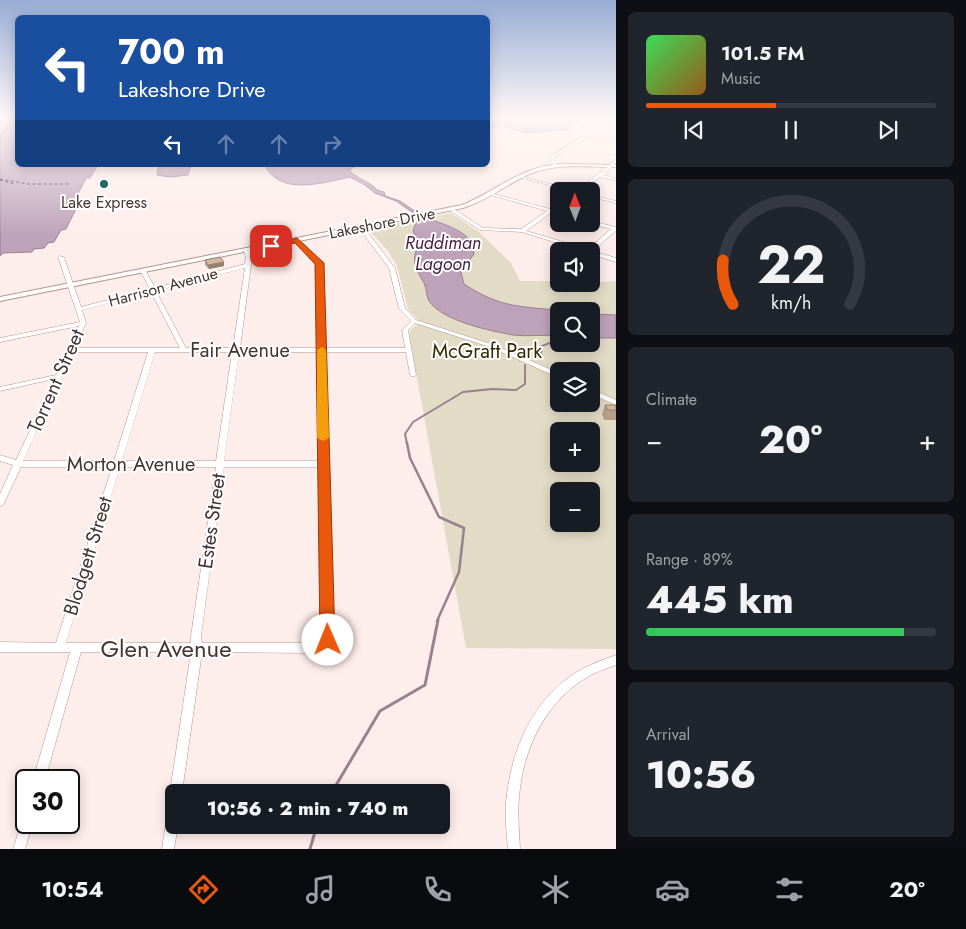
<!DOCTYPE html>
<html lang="en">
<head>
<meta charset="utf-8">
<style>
	body { margin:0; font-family:Jost,sans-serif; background:#20242c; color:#f1f3f6; height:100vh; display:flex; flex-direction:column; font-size:19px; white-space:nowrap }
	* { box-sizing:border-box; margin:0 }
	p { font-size:16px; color:#9ea1a6 }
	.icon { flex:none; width:28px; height:28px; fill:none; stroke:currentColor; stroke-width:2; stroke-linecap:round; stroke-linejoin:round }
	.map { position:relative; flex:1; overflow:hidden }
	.details { display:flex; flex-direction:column; gap:12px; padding:12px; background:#0d0f14; width:350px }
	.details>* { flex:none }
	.banner { position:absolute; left:15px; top:15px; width:475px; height:152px; border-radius:8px; box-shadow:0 2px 12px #0003; background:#1a4fa0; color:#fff; overflow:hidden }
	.needle { width:32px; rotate:359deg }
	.tools { position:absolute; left:550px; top:182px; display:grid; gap:10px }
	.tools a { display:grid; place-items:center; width:50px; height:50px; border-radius:8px; background:#171b24; box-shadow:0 2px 12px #0003; font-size:25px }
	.speed { position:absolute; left:15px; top:769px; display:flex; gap:10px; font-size:25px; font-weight:700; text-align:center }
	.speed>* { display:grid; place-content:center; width:65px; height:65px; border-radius:50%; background:#171b24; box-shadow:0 2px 12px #0003; line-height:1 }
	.speed .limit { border:2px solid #111; border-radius:8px; background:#fff; color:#111 }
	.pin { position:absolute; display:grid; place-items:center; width:42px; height:42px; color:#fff; margin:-21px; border-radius:10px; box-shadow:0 2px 8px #0006 }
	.me { position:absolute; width:55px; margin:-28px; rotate:359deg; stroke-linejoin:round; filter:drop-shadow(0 0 4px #0008) }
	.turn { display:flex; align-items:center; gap:18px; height:105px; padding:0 20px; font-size:22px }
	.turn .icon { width:65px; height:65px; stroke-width:2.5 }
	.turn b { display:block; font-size:35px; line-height:42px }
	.lanes { display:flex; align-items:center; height:48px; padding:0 20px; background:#0003; justify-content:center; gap:25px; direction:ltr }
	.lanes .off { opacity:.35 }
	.big { font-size:38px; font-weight:800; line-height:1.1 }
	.details .card { flex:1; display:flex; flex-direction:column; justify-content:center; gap:8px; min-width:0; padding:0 18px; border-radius:8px; background:#20242c }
	.details .dial { align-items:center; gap:0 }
	.dial svg { height:130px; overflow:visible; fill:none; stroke:#363941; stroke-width:7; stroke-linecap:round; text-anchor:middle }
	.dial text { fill:#f1f3f6; stroke:none }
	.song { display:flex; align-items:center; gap:15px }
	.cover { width:60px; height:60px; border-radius:8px; background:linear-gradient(135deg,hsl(130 70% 55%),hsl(30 70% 35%)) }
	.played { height:5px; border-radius:2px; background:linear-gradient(90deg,#ea580c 45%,#363941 45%) }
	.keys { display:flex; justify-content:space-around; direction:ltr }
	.heat { display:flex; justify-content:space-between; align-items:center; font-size:28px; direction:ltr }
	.charge { height:8px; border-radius:4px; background:linear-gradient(90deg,#34c759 89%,#363941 0) }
	.trip { position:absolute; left:165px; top:784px; width:285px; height:50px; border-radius:8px; background:#171b24; box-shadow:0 2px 12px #0003; font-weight:800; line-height:50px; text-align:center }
	.menu { display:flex; height:80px; justify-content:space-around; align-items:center; background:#090b0e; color:#9ea1a6 }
	.menu .icon { width:35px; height:35px }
	.menu .current { color:#ea580c }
	.menu b { font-size:22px; color:#f1f3f6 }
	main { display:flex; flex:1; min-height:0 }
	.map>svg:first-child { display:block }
	.green { fill:#e2dbc5; fill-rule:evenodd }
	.water { fill:#bda2b9; stroke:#998190 }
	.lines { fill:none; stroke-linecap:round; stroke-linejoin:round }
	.stream-far2 { stroke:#998190; stroke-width:2 }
	.stream-far1 { stroke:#998190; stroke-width:2.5 }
	.stream { stroke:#998190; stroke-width:3 }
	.ferry { stroke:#462243; stroke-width:1; stroke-dasharray:3 2.5; stroke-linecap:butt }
	.minor-casing { stroke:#b7938b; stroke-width:1 }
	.major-casing { stroke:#b7938b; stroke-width:2 }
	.minor { fill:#fff; fill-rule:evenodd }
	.major { fill:#fff; fill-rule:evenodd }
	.wall { fill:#b59e8a }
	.shaded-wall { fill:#938171 }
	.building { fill:#d2b8a1; stroke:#938171 }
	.route { fill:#ea580c; stroke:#983908 }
	.slow { fill:#f59e0b }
	.poi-dot { fill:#216a62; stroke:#fff; stroke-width:2 }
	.labels { text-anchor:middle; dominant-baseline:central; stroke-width:4; stroke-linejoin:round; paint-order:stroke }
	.far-poi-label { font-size:16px; fill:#443531; stroke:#fff }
	.far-street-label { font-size:16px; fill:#443531; stroke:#fff }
	.far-water-label { font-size:18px; font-style:italic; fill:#462243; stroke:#fff }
	.street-label { font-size:20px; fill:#443531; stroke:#fff }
	.park-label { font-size:20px; fill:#332800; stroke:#fff }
	.near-street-label { font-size:24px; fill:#443531; stroke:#fff }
</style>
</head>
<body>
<main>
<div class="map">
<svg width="616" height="849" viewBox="0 0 616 849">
	<rect width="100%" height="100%" fill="#feeeeb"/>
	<path class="green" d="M451,213L479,232L511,263L520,281H559V284L616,281V649L466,648L409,334L411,329L420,322L408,309L397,266L388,251L368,229ZM559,311H591V344H559ZM559,371H591V404H559ZM559,431H591V464H559ZM559,491H591V524H559Z"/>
	<path class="water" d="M0,118H17L18,165H98L90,178H86L75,200L80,201L66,229L61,230L54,242L48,243L44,248L34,249L32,252L3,253L0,256Z
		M488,118H582L570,129L541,132L526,133L502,126L488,129Z
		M159,165H191L188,175L170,177L157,175Z
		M265,165H358L349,170C357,179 371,182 377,190L384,192L385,196L400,201L416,212H412L396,201L375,193L365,185L350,177C328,182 289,193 272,175C269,173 267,168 265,165Z
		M425,219C436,220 466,231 471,242C473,245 473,250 474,254L461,272L464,284C502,309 522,306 565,311H559V336C543,334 528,337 513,335C491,331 442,321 429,301C426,296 427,289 424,283C416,269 410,260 419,245L413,231L416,222Z
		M591,314L616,315V338H591Z"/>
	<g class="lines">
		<path class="stream-far2" d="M534,358L541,353L542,346L555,341L554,334
			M407,444L405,434L413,422L463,392L492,389L516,390L525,384V365"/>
		<path class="stream-far1" d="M407,443L410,458L439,517L464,528L459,572L437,621"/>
		<path class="stream" d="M332,792L380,711L425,685L438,620
			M310,849L317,825"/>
		<path class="ferry" d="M0,136L14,118
			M0,138L15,118
			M0,179L28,184H70
			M0,180L14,184"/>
		<g class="minor-casing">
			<path id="minor" d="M613,118H616V120L592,135L616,140V142L589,136L553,158L557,166L554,167L550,157Z
				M615,160H616V163L603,175L616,178V180L600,177L581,191H570L519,177L521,176L576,191L605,169Z
				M491,193L550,209L559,204V207L555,210L559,211V214L552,212L526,231L588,249L611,229L591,224V221L616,227V231L592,251L616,258V262L591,254V251H583L522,232L480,230L448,209L452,208L483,228L521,229L547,211L491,195Z
				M591,195L616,201V203L591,197Z
				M358,225H362L395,268L405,308L416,320L494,345L559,373V378L490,347L415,323L408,330L416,375L415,376H411L410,375L406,352H325L333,638C329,648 323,651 312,653L202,652L182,792H174V797L172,796L170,792L191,652H81L45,780H33L70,652H0V642L56,643L112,467H21L4,503L3,505L0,506V494L13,465L0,461V455L16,460L54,379L0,391V387L56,375L79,326L0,342V338L80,322L58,257L59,256L64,257L81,307L150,289L141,272L142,271H146L155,288L245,264L246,257L244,251L247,249L250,251L252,257L240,348H319L317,266L316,262L294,240L297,238L320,260L323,266L325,348H405L402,330L411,321L399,309L389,268L358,227ZM245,268L233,348H186L156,291ZM151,292L180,348H75L86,323L82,310ZM73,352H148L114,461H23ZM155,352H232L216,461H122ZM239,352H319L320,461H224ZM120,467H216L191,636V643H66ZM224,467H320L323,638L319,642L312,643H202L201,636Z
				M591,389L616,400V405L591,394Z
				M616,655V665C608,668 599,671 591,675C549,698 526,742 520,788C517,808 519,829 520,849H508C506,829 504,808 508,787C515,740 539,691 584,668C594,663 605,659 616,655Z
				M174,803V825H178L174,849H162L168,809L170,805Z
				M26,816V822H33L25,849H13L23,818Z"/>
		</g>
		<g class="major-casing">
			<path id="major" d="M567,164L616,165V167C588,167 559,163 532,173C508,183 488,200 463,208L0,301V297L462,205C485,196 505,180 529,171C541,166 554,164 567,164Z"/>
		</g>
		<use href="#minor" class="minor"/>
		<use href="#major" class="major"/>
	</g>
	<path class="wall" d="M205,260L224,266L209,269L205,265Z
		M605,405H616V420H604L602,414Z"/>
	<path class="shaded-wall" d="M224,262V266L209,269L208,265Z"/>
	<path class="building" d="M220,257L224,262L208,265L205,260Z
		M605,405H616V410H608Z"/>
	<linearGradient id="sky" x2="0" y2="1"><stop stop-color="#97add5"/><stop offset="0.5" stop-color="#fff7f6"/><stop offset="1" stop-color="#fff7f6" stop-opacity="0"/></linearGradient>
	<rect width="616" height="237" fill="url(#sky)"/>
	<path class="route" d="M297,238L324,263L335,640L333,645L328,647L322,645L320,640L315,264L295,243L271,248L267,246Z"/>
	<path class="slow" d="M322,347L326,350L329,438L323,441L317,438V350Z"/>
	<circle class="poi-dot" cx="104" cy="184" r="5"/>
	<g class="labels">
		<g class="far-poi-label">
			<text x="104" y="202">Lake Express</text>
		</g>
		<g class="far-street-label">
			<text transform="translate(382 223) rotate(-11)">Lakeshore Drive</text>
			<text transform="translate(163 287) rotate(-15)">Harrison Avenue</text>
		</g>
		<g class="far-water-label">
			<text x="443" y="243">Ruddiman<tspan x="443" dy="21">Lagoon</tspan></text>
		</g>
		<g class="street-label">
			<text x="240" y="350">Fair Avenue</text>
			<text transform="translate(56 381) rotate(-66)">Torrent Street</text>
			<text x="131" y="464">Morton Avenue</text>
			<text transform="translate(212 521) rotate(-82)">Estes Street</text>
			<text transform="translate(88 556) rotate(-73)">Blodgett Street</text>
		</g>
		<g class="park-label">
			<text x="487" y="351">McGraft Park</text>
		</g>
		<g class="near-street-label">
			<text x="166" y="648">Glen Avenue</text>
		</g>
	</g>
</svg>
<div class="tools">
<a><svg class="needle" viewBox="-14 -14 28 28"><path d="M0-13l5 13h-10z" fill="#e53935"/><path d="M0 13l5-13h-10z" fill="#9ea1a6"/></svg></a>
<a><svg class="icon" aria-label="sound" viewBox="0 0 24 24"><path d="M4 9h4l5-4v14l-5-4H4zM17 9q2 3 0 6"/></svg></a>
<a><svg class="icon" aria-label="search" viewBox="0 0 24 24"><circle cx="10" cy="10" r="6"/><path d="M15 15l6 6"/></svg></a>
<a><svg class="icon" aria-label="layers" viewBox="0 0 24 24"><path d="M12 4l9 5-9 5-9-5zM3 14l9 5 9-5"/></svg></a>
<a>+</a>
<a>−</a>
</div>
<div class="speed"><div class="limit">30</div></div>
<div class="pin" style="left:271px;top:246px;background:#d93025"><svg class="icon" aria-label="arrive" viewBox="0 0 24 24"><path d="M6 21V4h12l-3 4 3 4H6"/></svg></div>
<svg class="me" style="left:328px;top:640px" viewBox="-20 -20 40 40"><circle r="19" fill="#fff"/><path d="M0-13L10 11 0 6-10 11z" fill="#ea580c"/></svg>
<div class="trip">10:56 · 2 min · 740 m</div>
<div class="banner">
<div class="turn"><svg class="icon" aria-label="left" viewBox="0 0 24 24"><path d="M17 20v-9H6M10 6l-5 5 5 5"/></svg><div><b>700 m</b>Lakeshore Drive</div></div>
<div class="lanes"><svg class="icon" aria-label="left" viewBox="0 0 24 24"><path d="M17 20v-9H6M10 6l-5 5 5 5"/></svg><svg class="icon off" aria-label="ahead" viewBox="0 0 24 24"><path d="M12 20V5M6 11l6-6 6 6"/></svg><svg class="icon off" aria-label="ahead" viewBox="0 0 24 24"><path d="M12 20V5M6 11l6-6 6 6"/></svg><svg class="icon off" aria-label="right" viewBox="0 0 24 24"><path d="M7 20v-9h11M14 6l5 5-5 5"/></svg></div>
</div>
</div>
<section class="details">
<div class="card">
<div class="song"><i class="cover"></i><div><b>101.5 FM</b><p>Music</p></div></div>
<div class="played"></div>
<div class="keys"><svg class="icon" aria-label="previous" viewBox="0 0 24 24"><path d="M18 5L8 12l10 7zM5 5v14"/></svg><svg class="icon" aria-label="pause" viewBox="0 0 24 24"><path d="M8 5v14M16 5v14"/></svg><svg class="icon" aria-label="next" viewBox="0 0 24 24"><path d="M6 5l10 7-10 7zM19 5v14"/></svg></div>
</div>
<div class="card dial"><svg viewBox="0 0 100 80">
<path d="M14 69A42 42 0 1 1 86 69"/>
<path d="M14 69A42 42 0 0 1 8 42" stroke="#ea580c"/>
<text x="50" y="56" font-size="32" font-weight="700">22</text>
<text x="50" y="72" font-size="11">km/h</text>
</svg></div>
<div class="card"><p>Climate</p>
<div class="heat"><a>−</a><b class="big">20°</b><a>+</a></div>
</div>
<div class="card"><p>Range · 89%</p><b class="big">445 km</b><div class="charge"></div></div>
<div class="card"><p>Arrival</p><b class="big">10:56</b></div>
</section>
</main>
<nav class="menu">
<b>10:54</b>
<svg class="icon current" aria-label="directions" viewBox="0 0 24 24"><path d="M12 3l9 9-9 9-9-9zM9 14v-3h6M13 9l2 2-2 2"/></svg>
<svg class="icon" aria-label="music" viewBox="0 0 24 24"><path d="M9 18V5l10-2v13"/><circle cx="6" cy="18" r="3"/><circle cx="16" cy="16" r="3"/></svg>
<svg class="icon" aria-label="phone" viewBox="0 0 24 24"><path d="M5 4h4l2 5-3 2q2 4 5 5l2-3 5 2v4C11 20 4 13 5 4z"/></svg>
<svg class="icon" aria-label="climate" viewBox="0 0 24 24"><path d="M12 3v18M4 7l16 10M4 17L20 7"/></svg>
<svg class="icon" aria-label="car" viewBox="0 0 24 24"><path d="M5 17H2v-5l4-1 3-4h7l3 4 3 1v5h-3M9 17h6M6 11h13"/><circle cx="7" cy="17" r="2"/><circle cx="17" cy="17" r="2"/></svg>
<svg class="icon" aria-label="filters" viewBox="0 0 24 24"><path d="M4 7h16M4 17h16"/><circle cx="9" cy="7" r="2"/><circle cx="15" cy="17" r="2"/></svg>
<b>20°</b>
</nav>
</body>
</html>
